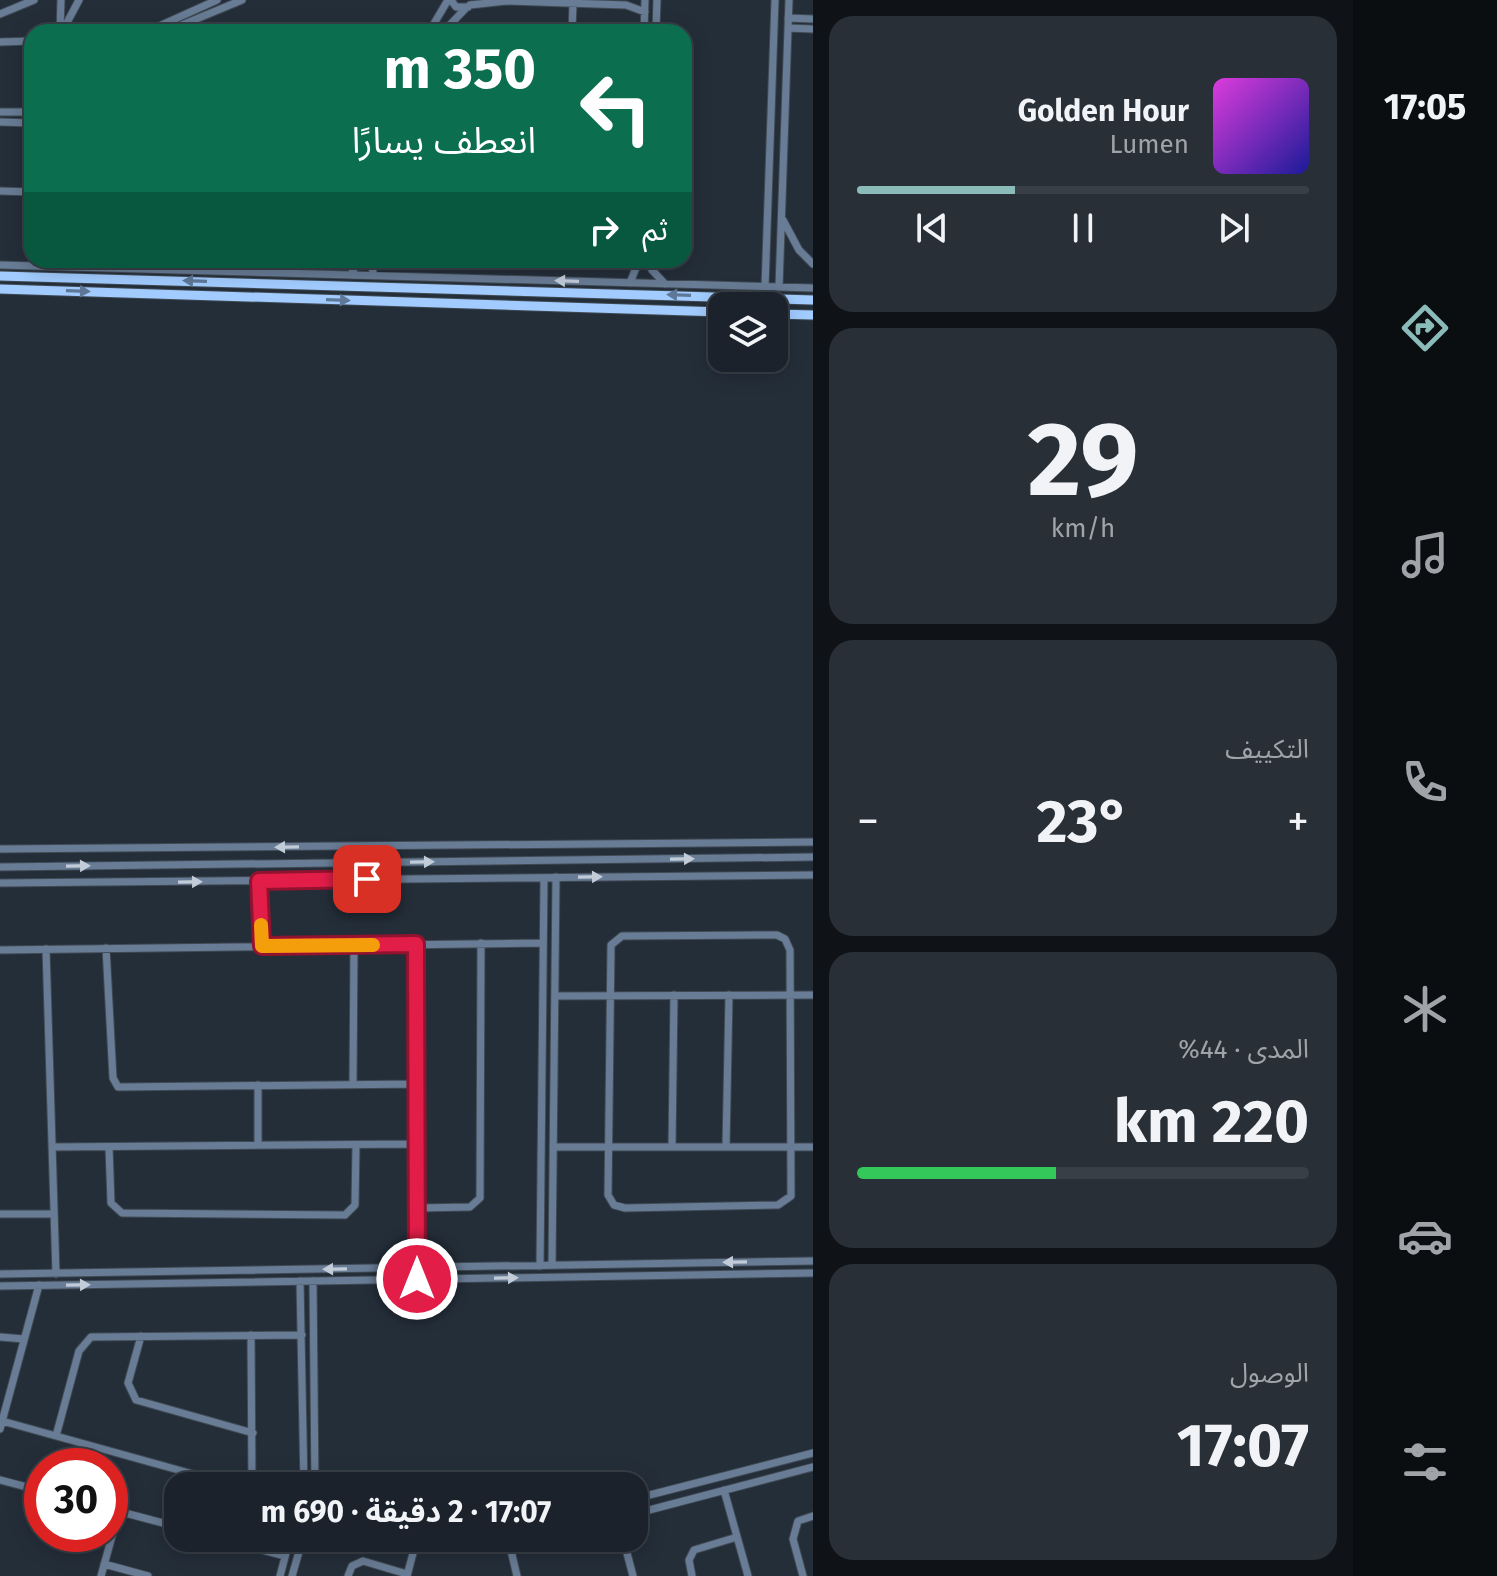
<!DOCTYPE html>
<html lang="ar">
<head>
<meta charset="utf-8">
<style>
	body { margin:0; font-family:"Fira Sans","Noto Sans Arabic",sans-serif; background:#282f37; color:#f1f3f6; direction:rtl; height:100vh; display:flex; flex-direction:column; font-size:30px; white-space:nowrap }
	* { box-sizing:border-box; margin:0 }
	p { font-size:26px; color:#a0a4a9 }
	.icon { flex:none; width:44px; height:44px; fill:none; stroke:currentColor; stroke-width:2; stroke-linecap:round; stroke-linejoin:round }
	.map { position:relative; flex:1; overflow:hidden; direction:ltr }
	.sheet { display:flex; flex-direction:column; gap:16px; padding:16px; background:#0f1318; width:540px }
	.sheet>* { flex:none }
	.guide { position:absolute; left:24px; top:24px; width:668px; height:244px; border-radius:24px; box-shadow:0 4px 20px #0003,0 0 0 2px #393f47; direction:rtl; background:#0b6e4f; color:#fff; overflow:hidden }
	.buttons { position:absolute; left:708px; top:292px; display:grid; gap:16px }
	.buttons a { display:grid; place-items:center; width:80px; height:80px; border-radius:16px; background:#1b222b; box-shadow:0 4px 20px #0003,0 0 0 2px #393f47; font-size:40px }
	.speed { position:absolute; left:24px; top:1448px; display:flex; gap:16px; font-size:40px; font-weight:700; text-align:center }
	.speed>* { display:grid; place-content:center; width:104px; height:104px; border-radius:50%; background:#1b222b; box-shadow:0 4px 20px #0003,0 0 0 2px #393f47; line-height:1 }
	.speed .limit { border:12px solid #d22; background:#fff; color:#111 }
	.pin { position:absolute; display:grid; place-items:center; width:68px; height:68px; color:#fff; margin:-34px; border-radius:16px; box-shadow:0 4px 12px #0006 }
	.me { position:absolute; width:88px; margin:-44px; rotate:0deg; stroke-linejoin:round; filter:drop-shadow(0 0 6px #0008) }
	.turn { display:flex; align-items:center; gap:28px; height:168px; padding:0 24px; font-size:36px }
	.turn .icon { width:104px; height:104px; stroke-width:2.5 }
	.turn b { display:block; font-size:56px; line-height:68px }
	.then { display:flex; align-items:center; height:76px; padding:0 24px; background:#0003; gap:16px; font-size:30px }
	.big { font-size:60px; font-weight:700; line-height:1.1 }
	.sheet .tile { flex:1; display:flex; flex-direction:column; justify-content:center; gap:12px; min-width:0; padding:0 28px; border-radius:24px; background:#282f37 }
	.sheet .dial { align-items:center; gap:0 }
	.dial b { font-size:104px; line-height:1 }
	.song { display:flex; align-items:center; gap:24px }
	.cover { width:96px; height:96px; border-radius:12px; background:linear-gradient(135deg,hsl(300 70% 55%),hsl(240 70% 35%)) }
	.played { height:8px; border-radius:4px; background:linear-gradient(90deg,#8bbbb9 35%,#393f47 35%) }
	.keys { display:flex; justify-content:space-around; direction:ltr }
	.heat { display:flex; justify-content:space-between; align-items:center; font-size:44px; direction:ltr }
	.charge { height:12px; border-radius:6px; background:linear-gradient(90deg,#34c759 44%,#393f47 0) }
	.trip { position:absolute; left:164px; top:1472px; width:484px; height:80px; border-radius:24px; background:#1b222b; box-shadow:0 4px 20px #0003,0 0 0 2px #393f47; font-weight:700; line-height:80px; text-align:center; direction:rtl }
	main { display:flex; flex:1; min-height:0 }
	.tab-bar { display:flex; flex-direction:column; width:144px; justify-content:space-around; align-items:center; background:#0b0e11; color:#a0a4a9 }
	.tab-bar .icon { width:56px; height:56px }
	.tab-bar .selected { color:#8bbbb9 }
	.tab-bar b { font-size:36px; color:#f1f3f6 }
	.map>svg:first-child { display:block }
	.lines { fill:none; stroke-linecap:round; stroke-linejoin:round }
	.minor-casing { stroke:#3f4953; stroke-width:9 }
	.major-casing { stroke:#3f4953; stroke-width:11 }
	.minor { stroke:#687c95; stroke-width:7 }
	.major { stroke:#a2ccff; stroke-width:9 }
	.oneway { fill:#5e7897 }
	.oneway2 { fill:#c2ccd9 }
	.route-casing { stroke:#92132f; stroke-width:20 }
	.route { stroke:#e11d48; stroke-width:14 }
	.slow { stroke:#f59e0b; stroke-width:14 }
</style>
</head>
<body>
<main>
<nav class="tab-bar">
<b>17:05</b>
<svg class="icon selected" aria-label="directions" viewBox="0 0 24 24"><path d="M12 3l9 9-9 9-9-9zM9 14v-3h6M13 9l2 2-2 2"/></svg>
<svg class="icon" aria-label="music" viewBox="0 0 24 24"><path d="M9 18V5l10-2v13"/><circle cx="6" cy="18" r="3"/><circle cx="16" cy="16" r="3"/></svg>
<svg class="icon" aria-label="phone" viewBox="0 0 24 24"><path d="M5 4h4l2 5-3 2q2 4 5 5l2-3 5 2v4C11 20 4 13 5 4z"/></svg>
<svg class="icon" aria-label="climate" viewBox="0 0 24 24"><path d="M12 3v18M4 7l16 10M4 17L20 7"/></svg>
<svg class="icon" aria-label="car" viewBox="0 0 24 24"><path d="M5 17H2v-5l4-1 3-4h7l3 4 3 1v5h-3M9 17h6M6 11h13"/><circle cx="7" cy="17" r="2"/><circle cx="17" cy="17" r="2"/></svg>
<svg class="icon" aria-label="filters" viewBox="0 0 24 24"><path d="M4 7h16M4 17h16"/><circle cx="9" cy="7" r="2"/><circle cx="15" cy="17" r="2"/></svg>
</nav>
<section class="sheet">
<div class="tile">
<div class="song"><i class="cover"></i><div><b>Golden Hour</b><p>Lumen</p></div></div>
<div class="played"></div>
<div class="keys"><svg class="icon" aria-label="previous" viewBox="0 0 24 24"><path d="M18 5L8 12l10 7zM5 5v14"/></svg><svg class="icon" aria-label="pause" viewBox="0 0 24 24"><path d="M8 5v14M16 5v14"/></svg><svg class="icon" aria-label="next" viewBox="0 0 24 24"><path d="M6 5l10 7-10 7zM19 5v14"/></svg></div>
</div>
<div class="tile dial"><b>29</b><p>km/h</p></div>
<div class="tile"><p>التكييف</p>
<div class="heat"><a>−</a><b class="big">23°</b><a>+</a></div>
</div>
<div class="tile"><p>المدى · 44%</p><b class="big">220 km</b><div class="charge"></div></div>
<div class="tile"><p>الوصول</p><b class="big">17:07</b></div>
</section>
<div class="map">
<svg width="813" height="1576" viewBox="0 0 813 1576">
	<rect width="100%" height="100%" fill="#242e39"/>
	<g class="lines">
		<g class="minor-casing">
			<path id="minor" d="M451,0L456,7H468
				M470,5L506,1L626,5L645,12
				M0,14L34,0
				M788,18L813,19
				M788,28L813,29
				M60,30L61,0
				M62,32L79,0
				M146,32L217,0
				M165,32L242,0
				M429,32L448,0
				M443,32L467,7
				M572,32L573,3
				M644,32L645,0
				M656,32L657,0
				M0,42L32,41
				M0,112H32
				M0,122L32,123
				M0,191L32,192
				M783,220L799,250L813,264
				M370,260L374,276
				M650,260L652,270L665,284
				M0,265L813,288
				M351,275L358,260
				M630,283L639,260
				M765,287L775,0
				M779,287L789,0
				M0,849L813,842
				M0,867L813,857
				M259,881L262,946
				M0,883L813,875
				M777,935L785,939L790,950L791,1196L778,1205L625,1208L614,1205L608,1195L611,945L622,936Z
				M416,944L417,1270
				M106,948L113,1078L118,1087L417,1084
				M46,949L56,1274
				M0,950L543,943
				M555,996L813,995
				M353,1084L354,945
				M258,1085V1145
				M52,1147L417,1144
				M109,1147L111,1203L122,1213L345,1215L355,1205L356,1145
				M553,1147H813
				M672,1147L674,995
				M726,1147L729,995
				M417,1208L470,1207L480,1198L481,943
				M0,1214H54
				M552,1265L556,877
				M540,1266L544,878
				M0,1274L813,1261
				M300,1281L304,1486
				M313,1281L315,1486
				M0,1286L813,1273
				M251,1335L252,1486
				M141,1336L128,1383L136,1400L253,1433
				M0,1337L24,1339
				M2,1421L236,1486
				M0,1429L39,1285
				M56,1436L79,1351L91,1337L302,1335
				M0,1480L42,1491
				M724,1490L748,1576
				M634,1499L813,1453
				M110,1509L178,1527
				M634,1514L813,1467
				M217,1538L285,1556
				M474,1538L509,1542L543,1538
				M623,1538L633,1576
				M509,1542L517,1576
				M104,1564L148,1576
				M101,1576L119,1511
				M280,1576L290,1538
				M292,1576L303,1538
				M348,1576L352,1566L363,1561L407,1574
				M407,1576L417,1538
				M692,1576L689,1560L694,1550L737,1537
				M803,1576L793,1539L798,1521L813,1516"/>
		</g>
		<g class="major-casing">
			<path id="major" d="M0,276L813,300
				M0,289L722,312
				M774,314L813,315"/>
		</g>
		<use href="#minor" class="minor"/>
		<use href="#major" class="major"/>
	</g>
	<defs><path id="oneway-solid" d="M-6-.8H1V-3.2L6.5 0L1 3.2V.8H-6Z" transform="scale(2)"/></defs>
	<g class="oneway">
		<use href="#oneway-solid" transform="translate(195 281) rotate(-178)"/>
		<use href="#oneway-solid" transform="translate(78 291) rotate(2)"/>
		<use href="#oneway-solid" transform="translate(679 295) rotate(-178)"/>
		<use href="#oneway-solid" transform="translate(338 300) rotate(2)"/>
	</g>
	<g class="oneway2">
		<use href="#oneway-solid" transform="translate(567 281) rotate(-178)"/>
		<use href="#oneway-solid" transform="translate(287 847) rotate(179)"/>
		<use href="#oneway-solid" transform="translate(682 859) rotate(-1)"/>
		<use href="#oneway-solid" transform="translate(422 862) rotate(-1)"/>
		<use href="#oneway-solid" transform="translate(78 866) rotate(-1)"/>
		<use href="#oneway-solid" transform="translate(590 877) rotate(-1)"/>
		<use href="#oneway-solid" transform="translate(190 882) rotate(-1)"/>
		<use href="#oneway-solid" transform="translate(735 1262) rotate(179)"/>
		<use href="#oneway-solid" transform="translate(335 1269) rotate(179)"/>
		<use href="#oneway-solid" transform="translate(506 1278) rotate(-1)"/>
		<use href="#oneway-solid" transform="translate(78 1285) rotate(-1)"/>
	</g>
	<g class="lines">
		<g class="route-casing">
			<path id="route" d="M367,879L259,881L262,946L416,944L417,1279"/>
		</g>
		<use href="#route" class="route"/>
		<path class="slow" d="M261,925L262,946L373,945"/>
	</g>
</svg>
<div class="buttons">
<a><svg class="icon" aria-label="layers" viewBox="0 0 24 24"><path d="M12 4l9 5-9 5-9-5zM3 14l9 5 9-5"/></svg></a>
</div>
<div class="speed"><div class="limit">30</div></div>
<div class="pin" style="left:367px;top:879px;background:#d93025"><svg class="icon" aria-label="arrive" viewBox="0 0 24 24"><path d="M6 21V4h12l-3 4 3 4H6"/></svg></div>
<svg class="me" style="left:417px;top:1279px" viewBox="-20 -20 40 40"><circle r="17" fill="#e11d48" stroke="#fff" stroke-width="3"/><path d="M0-11L8 9 0 5-8 9z" fill="#fff"/></svg>
<div class="trip">17:07 · 2 دقيقة · 690 m</div>
<div class="guide">
<div class="turn"><svg class="icon" aria-label="left" viewBox="0 0 24 24"><path d="M17 20v-9H6M10 6l-5 5 5 5"/></svg><div><b>350 m</b>انعطف يسارًا</div></div>
<div class="then">ثم<svg class="icon" aria-label="right" viewBox="0 0 24 24"><path d="M7 20v-9h11M14 6l5 5-5 5"/></svg></div>
</div>
</div>
</main>
</body>
</html>
